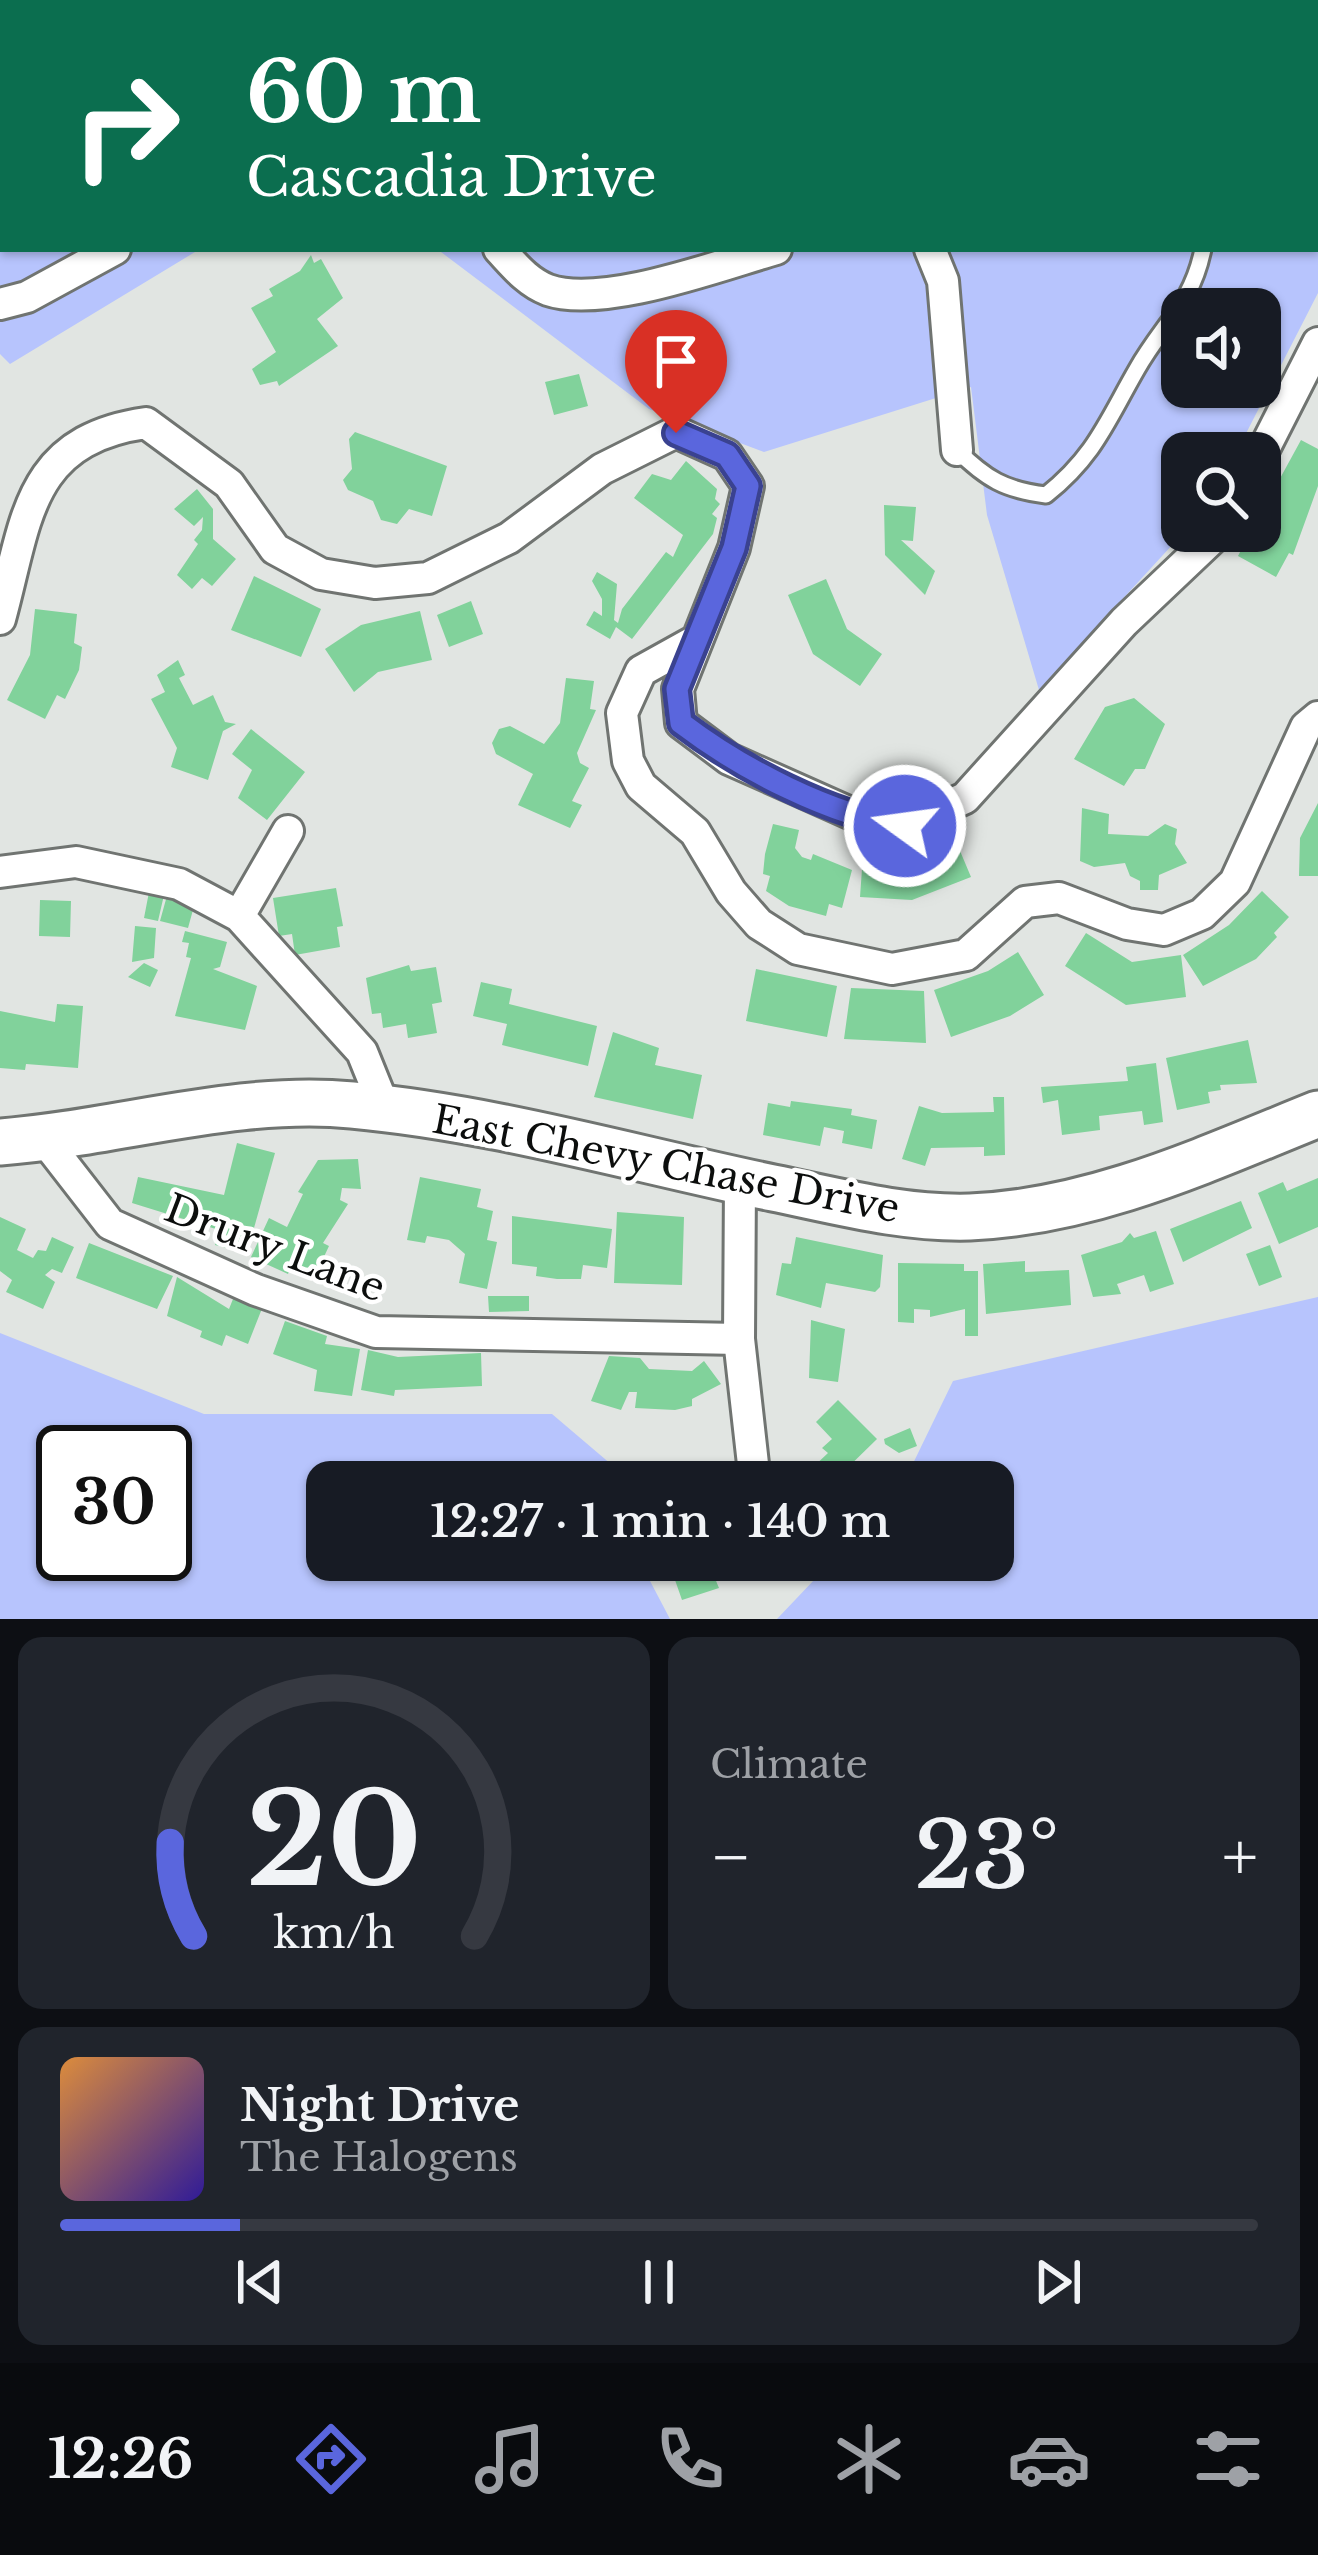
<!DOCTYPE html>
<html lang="en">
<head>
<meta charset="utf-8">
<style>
	body { margin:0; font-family:"Libre Baskerville",serif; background:#20242c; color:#f1f3f6; height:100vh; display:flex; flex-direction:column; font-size:45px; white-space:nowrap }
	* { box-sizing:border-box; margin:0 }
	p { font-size:39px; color:#9ea1a6 }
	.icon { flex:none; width:66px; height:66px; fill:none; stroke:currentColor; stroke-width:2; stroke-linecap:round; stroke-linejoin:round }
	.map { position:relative; height:1619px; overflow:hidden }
	.panel { display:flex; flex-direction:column; gap:18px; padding:18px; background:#0d0f14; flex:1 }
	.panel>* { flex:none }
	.top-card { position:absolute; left:0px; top:0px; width:1320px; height:252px; box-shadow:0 3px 9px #0004; background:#0b6e4f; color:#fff; overflow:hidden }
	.buttons { position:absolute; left:1161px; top:288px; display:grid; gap:24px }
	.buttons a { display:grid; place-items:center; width:120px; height:120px; border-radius:24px; background:#171b24; box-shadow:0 3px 9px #0004; font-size:60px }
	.speed { position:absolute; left:36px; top:1425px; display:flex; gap:24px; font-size:60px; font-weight:700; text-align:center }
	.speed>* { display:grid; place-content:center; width:156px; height:156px; border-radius:50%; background:#171b24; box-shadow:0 3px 9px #0004; line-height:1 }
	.speed .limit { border:6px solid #111; border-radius:18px; background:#fff; color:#111 }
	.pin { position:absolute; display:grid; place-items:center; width:102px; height:102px; color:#fff; margin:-123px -51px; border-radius:50% 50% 50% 0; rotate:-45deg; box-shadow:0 0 12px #0007 }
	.pin .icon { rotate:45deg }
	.me { position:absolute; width:132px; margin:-66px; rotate:284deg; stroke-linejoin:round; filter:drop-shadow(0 0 9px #0008) }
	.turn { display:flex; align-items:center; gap:42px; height:252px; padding:0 48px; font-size:54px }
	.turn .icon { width:156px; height:156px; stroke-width:2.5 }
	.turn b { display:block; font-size:84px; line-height:102px }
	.big { font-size:90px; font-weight:600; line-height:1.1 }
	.panel .tile { flex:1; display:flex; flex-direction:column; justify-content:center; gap:18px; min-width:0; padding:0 42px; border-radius:24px; background:#20242c }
	.panel .dial { align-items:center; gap:0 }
	.dial svg { height:312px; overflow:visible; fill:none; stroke:#363941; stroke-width:7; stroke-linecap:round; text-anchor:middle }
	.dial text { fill:#f1f3f6; stroke:none }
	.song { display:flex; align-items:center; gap:36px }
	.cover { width:144px; height:144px; border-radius:18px; background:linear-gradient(135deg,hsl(30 70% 55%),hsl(250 70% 35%)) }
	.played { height:12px; border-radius:6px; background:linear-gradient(90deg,#5a66dd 15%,#363941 15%) }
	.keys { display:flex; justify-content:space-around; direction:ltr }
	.heat { display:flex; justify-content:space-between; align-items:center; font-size:66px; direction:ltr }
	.panel .tiles { flex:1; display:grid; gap:18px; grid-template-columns:1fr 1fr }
	.tile:last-child { grid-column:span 2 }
	.trip { position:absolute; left:306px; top:1461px; width:708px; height:120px; border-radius:24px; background:#171b24; box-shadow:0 3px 9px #0004; font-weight:600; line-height:120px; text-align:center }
	.menu { display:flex; height:192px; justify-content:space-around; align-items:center; background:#090b0e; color:#9ea1a6 }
	.menu .icon { width:84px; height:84px }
	.menu .active { color:#5a66dd }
	.menu b { font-size:54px; color:#f1f3f6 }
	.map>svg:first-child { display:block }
	.green { fill:#b7c4fd; fill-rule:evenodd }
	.building { fill:#81d29b }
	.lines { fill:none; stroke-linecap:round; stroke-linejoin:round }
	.service-casing { stroke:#707471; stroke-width:21 }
	.minor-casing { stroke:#707471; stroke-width:36 }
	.secondary-casing { stroke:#707471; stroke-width:51 }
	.service { stroke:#fff; stroke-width:15 }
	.minor { stroke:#fff; stroke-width:30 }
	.secondary { stroke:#fff; stroke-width:45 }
	.route-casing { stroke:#3a4290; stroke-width:30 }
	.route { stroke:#5a66dd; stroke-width:21 }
	.labels { text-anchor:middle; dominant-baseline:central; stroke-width:9; stroke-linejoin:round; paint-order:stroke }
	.street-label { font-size:39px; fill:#0c0e0d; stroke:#fff }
</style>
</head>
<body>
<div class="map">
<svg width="1318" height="1619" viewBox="0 0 1318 1619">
	<rect width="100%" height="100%" fill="#e1e5e2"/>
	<path class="green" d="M0,0H1318V293L1236,453H1182L1185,531L1039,690L987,515L971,387L764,452L649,409L437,249H1317V3H3V249H200L10,364L0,354ZM1182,309H1260V387H1182Z
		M1318,1297V1619H777L833,1560H993V1482H904L953,1381Z
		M0,1333L204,1414H552L632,1482H327V1560H639L670,1619H0ZM63,1452H165V1554H63Z"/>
	<path class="building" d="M311,255L314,263L321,259L343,298L317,319L338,346L279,386L277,381L260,385L252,369L276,352L251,308L273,296L269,289L300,271Z
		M579,374L588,406L554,415L545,382Z
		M355,432L447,466L432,516L409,509L397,524L381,520L373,501L348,490L343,480L352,469L349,439Z
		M1301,440L1318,449V486L1293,555L1289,553L1276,577L1238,556L1251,531H1260V515Z
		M686,461L717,489L715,499L720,504L712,514L717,518L713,534L632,639L616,627L610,639L586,625L594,611L602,616V599L592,581L597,572L617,584L614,620L618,623L622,609L666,552L673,557L683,535L634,498L652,474L671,480Z
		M197,489L213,509V539L236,559L212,586L202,578L192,589L177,575L198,544L194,540L202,530L203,517L194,526L174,509Z
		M884,505L916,507L913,541L901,540L935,571L925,595L885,555Z
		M254,576L321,609L301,657L231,630Z
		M826,579L847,629L882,654L860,686L813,654L788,595Z
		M471,601L483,634L449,647L437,615Z
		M35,609L77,614L74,643L82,647L79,670L65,699L57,695L45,719L7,700L30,655Z
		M420,611L432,660L378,672L354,692L325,649L361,625Z
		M178,660L185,675L179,678L193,705L213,695L225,722L236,724L223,731L208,780L171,767L177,748L151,699L165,692L157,675Z
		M566,678L594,681L590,709L596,710L577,753L580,763L589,768L572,801L582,805L570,828L518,805L533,774L496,754L492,743L499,729L510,726L544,744L560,723Z
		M1134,698L1165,724L1145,769H1135L1124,786L1074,759L1105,707Z
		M251,729L305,772L267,820L238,798L252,770L232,754Z
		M1318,803V876H1299L1300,838Z
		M1082,808L1109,814L1108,834L1148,836L1165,824L1177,829L1175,844L1187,863L1159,875L1158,890H1140V881L1130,876L1125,863L1094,867L1080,861Z
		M773,824L799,830L795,848L802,857L811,860L813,854L852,870L842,908L829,904L826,916L789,906L766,891L770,876L763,874L765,854Z
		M955,839L971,877L912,900L860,897L863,855L909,858Z
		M336,888L343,926L337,927L340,947L295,955L292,934L279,936L273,898Z
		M1262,891L1289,917L1274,933L1277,937L1256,959L1203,986L1183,955L1229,925Z
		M149,892L164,895L158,921L144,918Z
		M168,892L196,899L188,928L160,921Z
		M40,900L71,901L70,937L39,936Z
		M135,926L156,928L154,958L132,962Z
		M185,931L227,942L220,967L213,969L257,986L245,1030L175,1016L191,958L186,957L189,943L182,942Z
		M1086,933L1132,962L1181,955L1186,997L1126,1005L1065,966Z
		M1018,952L1044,995L1010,1016L951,1037L934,990L988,971Z
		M144,963L158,970L150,987L128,977Z
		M409,965L411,971L436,967L442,1002L432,1004L437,1033L408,1038L406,1024L383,1028L381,1013L372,1014L366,978Z
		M756,969L837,986L827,1037L746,1021Z
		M481,982L512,989L509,1004L597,1026L588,1066L502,1045L507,1024L473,1016Z
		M851,988L924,991L926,1043L844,1039Z
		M57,1004L83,1006L78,1068L26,1064L25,1070L0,1068V1011L55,1022Z
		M613,1032L659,1048L655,1065L702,1075L693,1119L594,1097Z
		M1248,1040L1257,1083L1220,1085L1221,1090L1208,1092L1210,1103L1177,1110L1166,1058Z
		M1156,1063L1163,1122L1144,1125L1142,1111L1099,1116L1100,1130L1062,1135L1058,1100L1043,1103L1041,1087L1128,1081L1126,1067Z
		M993,1097H1004L1005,1155L984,1156V1147L931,1148L925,1166L902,1159L919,1106L942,1113L994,1112Z
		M791,1101L852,1109L851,1115L877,1120L872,1149L842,1143L844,1131L824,1127L820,1146L763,1135L768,1103L790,1107Z
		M237,1143L275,1153L247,1253L215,1245L219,1230L132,1203L138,1177L224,1195Z
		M358,1159L361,1189L342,1188L340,1200L348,1204L323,1243L329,1246L314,1278L291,1267L288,1274L251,1257L269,1218L287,1227L303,1194L298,1192L318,1160Z
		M420,1177L481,1189L477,1207L493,1211L487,1240L497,1242L487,1289L459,1283L465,1254L449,1240L427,1236L425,1243L407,1240Z
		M1318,1178V1227L1279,1244L1258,1193L1283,1182L1287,1191Z
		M1241,1201L1252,1228L1183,1262L1170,1229Z
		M617,1212L684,1217L682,1285L614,1283Z
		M512,1216L612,1229L607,1268L583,1265L581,1279H557L536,1276L537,1267L512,1264Z
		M0,1217L26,1229L17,1250L33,1258L38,1250L46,1251L52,1237L74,1247L62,1273L52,1269L45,1275L55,1282L43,1309L6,1292L12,1280L0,1271Z
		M1156,1231L1174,1284L1150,1292L1144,1275L1117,1284L1121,1294L1093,1297L1081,1255L1122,1242L1130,1233L1134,1238Z
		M796,1237L883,1255L880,1287L875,1292L826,1283L821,1308L776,1295L782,1263L791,1264Z
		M89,1243L173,1276L157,1309L76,1278Z
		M1270,1245L1282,1277L1259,1286L1246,1254Z
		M1025,1261V1272L1069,1270L1071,1305L986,1314L983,1264Z
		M898,1263L964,1264V1271H978V1336H965V1309L930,1317V1310L914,1309V1323L898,1322Z
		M177,1277L229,1309L235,1294L263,1306L248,1344L226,1335L222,1346L200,1337L202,1331L167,1316Z
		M488,1296H529V1311L489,1312Z
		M811,1320L845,1329L838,1382L809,1378Z
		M285,1321L327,1336L325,1344L360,1349L352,1396L314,1391L317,1370L273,1354Z
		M368,1350L398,1357L481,1353L482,1386L395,1390L394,1396L361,1390Z
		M609,1356L640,1358L649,1369L692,1371L704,1361L721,1384L692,1399V1406L675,1410L635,1408L637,1392H629L621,1410L591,1401Z
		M838,1400L877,1439L833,1482H821L810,1470L828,1453L822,1448L832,1439L816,1422Z
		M910,1428L917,1446L899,1453L885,1444L884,1439Z
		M668,1560H718L722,1572L714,1576L719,1588L682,1600Z"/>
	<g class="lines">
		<g class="service-casing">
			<path id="service" d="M1317,81L1318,80
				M957,450C986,479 1005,490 1046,495C1095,456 1107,421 1137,369C1163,323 1192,304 1203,249"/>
		</g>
		<g class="minor-casing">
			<path id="minor" d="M499,249C514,265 527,282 548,290C603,309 720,265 776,249
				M930,249L943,281L957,450
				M0,304L27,297L115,249
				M1260,457L1318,343
				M0,619C27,521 26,440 146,423L229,484L275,549L321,574L375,583L428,578L509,538L602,469L676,432L727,455L748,486L734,548L678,689L681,723L729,759L868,821L905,825L965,798L1124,622L1220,531
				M695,641L641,671L622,713L628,761L641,786L695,832L731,892L759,924L798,949L892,969L966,955L1025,902L1059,898L1127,924L1164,930L1202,914L1235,882L1306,727L1318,717
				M0,872L76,862L179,884L239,916L362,1052L385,1109
				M239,916L288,831
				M44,1139L110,1224L256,1290L376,1332L739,1339
				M740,1181L739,1339L755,1482"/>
		</g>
		<g class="secondary-casing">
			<path id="secondary" d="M0,1142C118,1133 234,1094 352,1105C494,1118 634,1159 773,1188C837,1201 903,1219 970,1217C1093,1212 1206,1159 1318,1114"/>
		</g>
		<use href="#service" class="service"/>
		<use href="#minor" class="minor"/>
		<use href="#secondary" class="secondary"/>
	</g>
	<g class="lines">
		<g class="route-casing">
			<path id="route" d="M676,433L727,455L748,486L734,548L677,689L681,723C740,768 831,816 905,826"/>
		</g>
		<use href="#route" class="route"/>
	</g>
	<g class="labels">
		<g class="street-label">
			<text transform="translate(666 1164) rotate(11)">East Chevy Chase Drive</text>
			<text transform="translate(275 1248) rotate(21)">Drury Lane</text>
		</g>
	</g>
</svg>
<div class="buttons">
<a><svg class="icon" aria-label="sound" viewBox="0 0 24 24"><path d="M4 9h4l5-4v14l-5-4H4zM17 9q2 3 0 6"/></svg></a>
<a><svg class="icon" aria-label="search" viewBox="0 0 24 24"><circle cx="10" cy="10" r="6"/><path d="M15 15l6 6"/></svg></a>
</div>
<div class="speed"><div class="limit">30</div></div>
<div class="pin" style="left:676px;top:433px;background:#d93025"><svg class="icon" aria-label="arrive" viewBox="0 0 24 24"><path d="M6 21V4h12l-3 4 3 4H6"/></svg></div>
<svg class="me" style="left:905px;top:826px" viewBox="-20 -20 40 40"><circle r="17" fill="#5a66dd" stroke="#fff" stroke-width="3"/><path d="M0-11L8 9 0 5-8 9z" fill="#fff"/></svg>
<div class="trip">12:27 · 1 min · 140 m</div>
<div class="top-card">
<div class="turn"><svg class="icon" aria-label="right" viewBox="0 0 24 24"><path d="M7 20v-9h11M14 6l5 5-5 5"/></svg><div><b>60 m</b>Cascadia Drive</div></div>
</div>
</div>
<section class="panel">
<div class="tiles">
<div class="tile dial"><svg viewBox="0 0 100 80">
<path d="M14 69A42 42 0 1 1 86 69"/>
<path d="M14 69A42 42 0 0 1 8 45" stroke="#5a66dd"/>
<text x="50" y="56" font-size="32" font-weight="700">20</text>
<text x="50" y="72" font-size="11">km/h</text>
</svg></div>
<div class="tile"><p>Climate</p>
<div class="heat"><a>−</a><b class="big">23°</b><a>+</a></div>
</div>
<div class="tile">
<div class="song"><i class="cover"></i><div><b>Night Drive</b><p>The Halogens</p></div></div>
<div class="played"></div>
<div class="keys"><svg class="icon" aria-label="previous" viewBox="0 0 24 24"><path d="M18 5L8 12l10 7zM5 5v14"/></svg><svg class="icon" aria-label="pause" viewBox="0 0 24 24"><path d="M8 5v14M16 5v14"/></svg><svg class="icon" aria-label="next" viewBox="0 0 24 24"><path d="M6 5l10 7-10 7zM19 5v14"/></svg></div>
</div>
</div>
</section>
<nav class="menu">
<b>12:26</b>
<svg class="icon active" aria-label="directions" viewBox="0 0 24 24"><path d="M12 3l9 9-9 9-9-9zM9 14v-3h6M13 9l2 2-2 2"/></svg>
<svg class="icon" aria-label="music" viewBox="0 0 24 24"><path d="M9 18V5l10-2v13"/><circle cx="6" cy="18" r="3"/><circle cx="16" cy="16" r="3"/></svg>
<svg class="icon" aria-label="phone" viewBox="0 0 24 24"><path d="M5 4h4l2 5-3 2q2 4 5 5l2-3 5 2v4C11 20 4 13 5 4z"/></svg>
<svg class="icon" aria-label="climate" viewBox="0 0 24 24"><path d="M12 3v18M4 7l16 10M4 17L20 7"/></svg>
<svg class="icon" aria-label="car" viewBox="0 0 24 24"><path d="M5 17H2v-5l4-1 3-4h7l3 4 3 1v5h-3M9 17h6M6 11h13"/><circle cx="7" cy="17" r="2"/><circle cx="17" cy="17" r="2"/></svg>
<svg class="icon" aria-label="filters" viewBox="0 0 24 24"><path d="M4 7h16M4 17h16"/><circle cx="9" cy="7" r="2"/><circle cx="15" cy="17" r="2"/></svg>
</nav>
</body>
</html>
